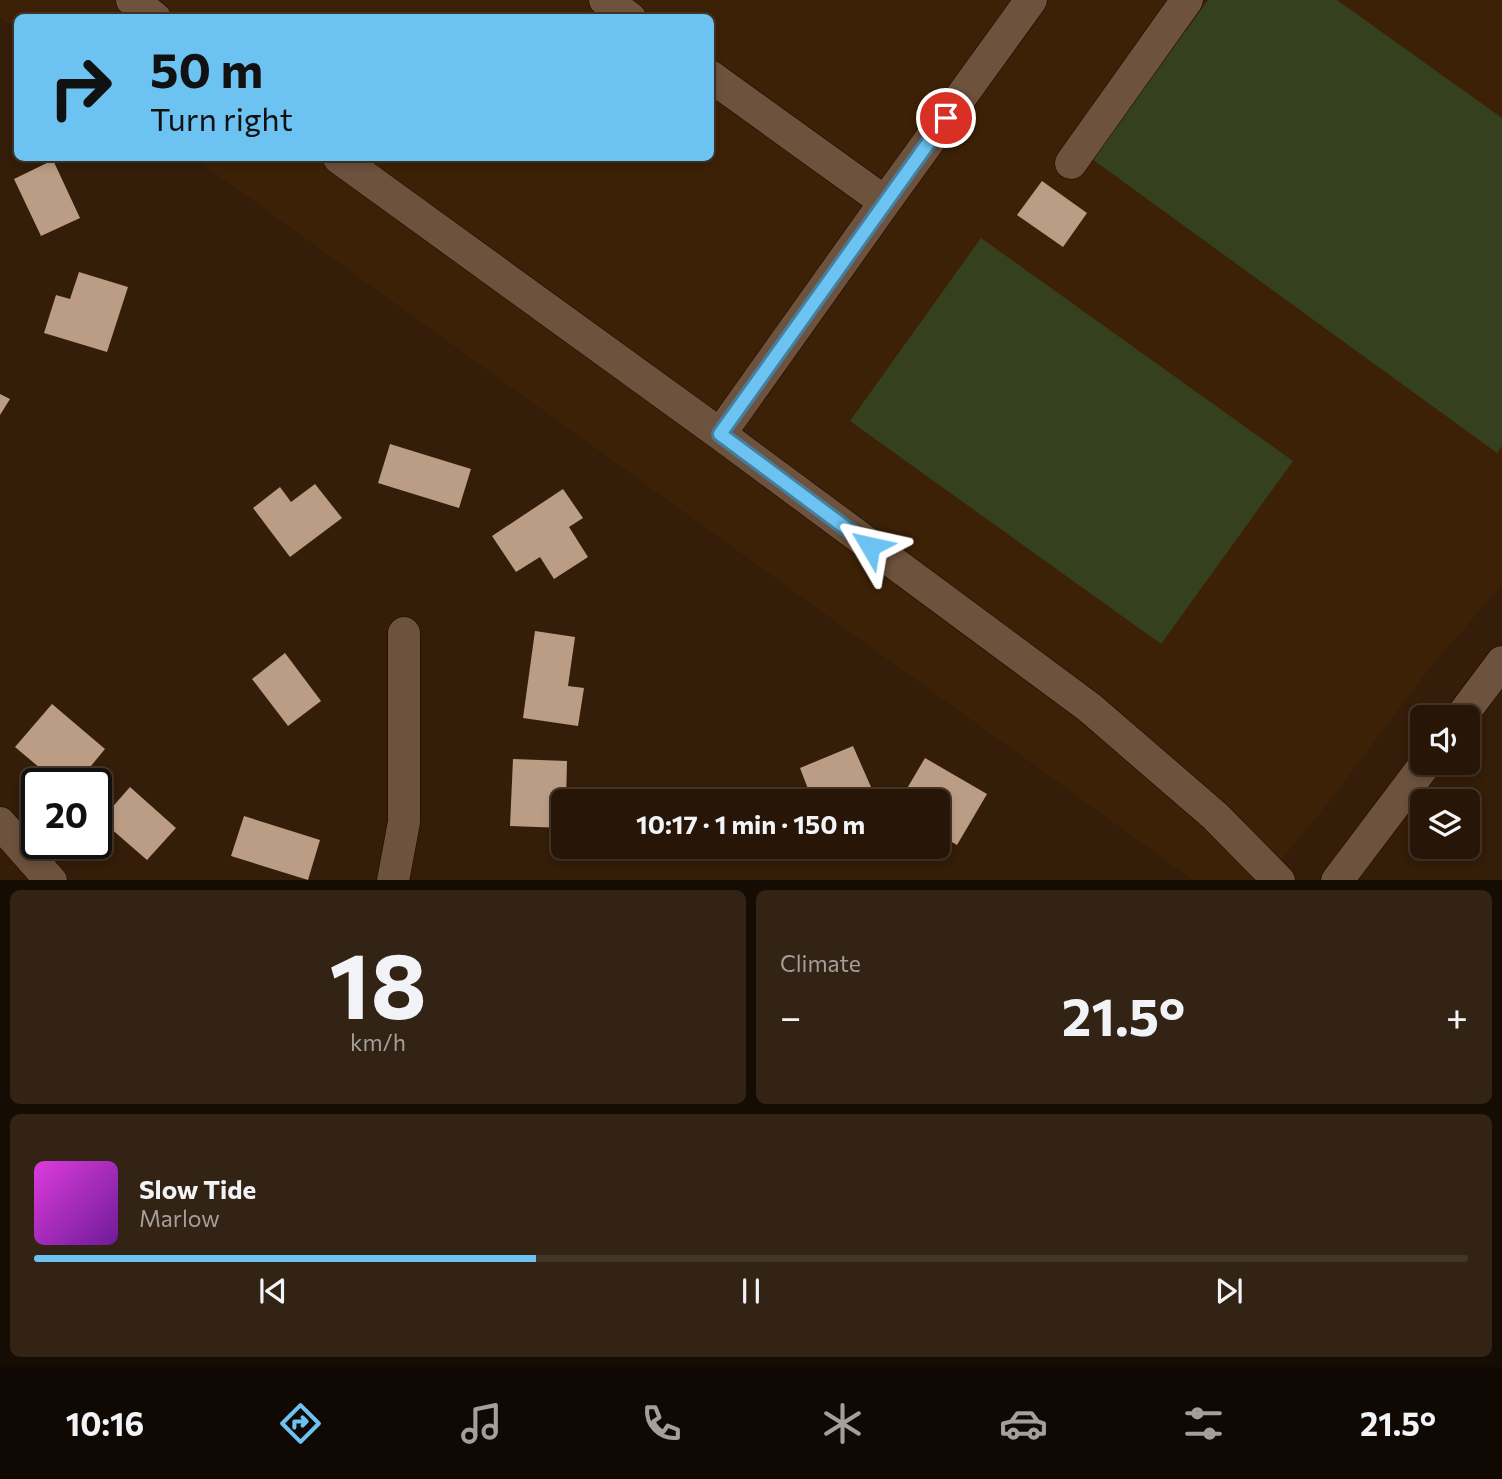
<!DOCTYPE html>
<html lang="en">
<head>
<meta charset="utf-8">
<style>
	body { margin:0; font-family:Commissioner,sans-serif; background:#332315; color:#f1f3f6; height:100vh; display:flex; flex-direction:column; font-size:26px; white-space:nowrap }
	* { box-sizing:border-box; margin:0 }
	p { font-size:23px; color:#a49f9b }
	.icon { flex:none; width:38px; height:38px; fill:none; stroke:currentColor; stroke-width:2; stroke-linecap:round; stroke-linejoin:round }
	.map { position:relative; height:880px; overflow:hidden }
	.drawer { display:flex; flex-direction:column; gap:10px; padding:10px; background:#150c04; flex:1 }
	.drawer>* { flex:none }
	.guide { position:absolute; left:14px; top:14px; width:700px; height:147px; border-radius:10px; box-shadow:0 4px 10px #0003,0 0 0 2px #433528; background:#6cc3f2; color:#111; overflow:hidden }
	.buttons { position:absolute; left:1410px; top:705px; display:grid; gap:14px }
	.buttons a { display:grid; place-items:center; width:70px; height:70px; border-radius:10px; background:#271607; box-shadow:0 4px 10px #0003,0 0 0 2px #433528; font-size:35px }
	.speed { position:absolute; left:21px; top:768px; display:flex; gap:14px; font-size:35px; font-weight:700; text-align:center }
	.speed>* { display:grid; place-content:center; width:91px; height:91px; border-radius:50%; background:#271607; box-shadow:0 4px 10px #0003,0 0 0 2px #433528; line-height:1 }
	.speed .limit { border:4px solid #111; border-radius:10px; background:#fff; color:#111 }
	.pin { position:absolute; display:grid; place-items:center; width:60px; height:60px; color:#fff; margin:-30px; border:4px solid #fff; border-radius:50%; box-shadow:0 2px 7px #0007 }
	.me { position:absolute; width:77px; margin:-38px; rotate:306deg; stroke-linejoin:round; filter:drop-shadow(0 0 5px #0008) }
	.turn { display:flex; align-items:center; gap:24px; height:147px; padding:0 21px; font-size:32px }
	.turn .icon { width:91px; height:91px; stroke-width:2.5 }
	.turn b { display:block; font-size:49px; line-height:60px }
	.big { font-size:52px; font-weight:700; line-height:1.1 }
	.drawer .card { flex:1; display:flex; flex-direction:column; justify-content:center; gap:10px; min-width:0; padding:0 24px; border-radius:10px; background:#332315 }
	.drawer .dial { align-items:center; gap:0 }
	.dial b { font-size:91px; line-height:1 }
	.song { display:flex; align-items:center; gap:21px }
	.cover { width:84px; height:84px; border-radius:10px; background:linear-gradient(135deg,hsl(300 70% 55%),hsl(280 70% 35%)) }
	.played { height:7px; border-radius:4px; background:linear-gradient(90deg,#6cc3f2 35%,#433528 35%) }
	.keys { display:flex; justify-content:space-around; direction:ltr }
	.heat { display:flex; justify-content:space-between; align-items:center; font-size:38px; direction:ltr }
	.drawer .tiles { flex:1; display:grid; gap:10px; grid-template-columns:1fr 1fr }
	.card:last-child { grid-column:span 2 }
	.trip { position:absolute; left:551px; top:789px; width:399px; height:70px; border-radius:10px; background:#271607; box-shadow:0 4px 10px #0003,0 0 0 2px #433528; font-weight:700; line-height:70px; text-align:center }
	.menu { display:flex; height:112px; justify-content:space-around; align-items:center; background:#100903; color:#a49f9b }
	.menu .icon { width:49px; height:49px }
	.menu .active { color:#6cc3f2 }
	.menu b { font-size:32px; color:#f1f3f6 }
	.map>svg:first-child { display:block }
	.built { fill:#3d2106 }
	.park { fill:#35401e }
	.building { fill:#bb9d86 }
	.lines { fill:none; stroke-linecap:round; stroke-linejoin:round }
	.minor-casing { stroke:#1a0600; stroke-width:33 }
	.minor { stroke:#6d523d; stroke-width:32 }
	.route-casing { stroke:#467f9d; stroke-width:18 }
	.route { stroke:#6cc3f2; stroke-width:12 }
</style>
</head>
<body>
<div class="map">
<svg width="1502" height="881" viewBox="0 0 1502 881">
	<rect width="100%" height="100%" fill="#341d09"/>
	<path class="built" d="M0,0H1502V585L1429,669L1333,797L1265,880H1193L194,158H710V18H18L17,30L0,17Z"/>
	<path class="park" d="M1208,0H1337L1502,118V446L1497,453L1092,159Z
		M981,238L1293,461L1161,644L850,421Z"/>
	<path class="building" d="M53,160L80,218L41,236L14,179Z
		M1042,181L1087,213L1063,247L1017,215Z
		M79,272L128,287L107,352L44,333L56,295L70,299Z
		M0,394L10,399L0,415Z
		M390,444L471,469L459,508L378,483Z
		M315,484L342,518L290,557L253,508L280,487L291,502Z
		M563,489L583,518L569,527L588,557L554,579L540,557L516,572L492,536Z
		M535,631L575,637L568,686L584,688L578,726L523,718Z
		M285,653L321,701L288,726L252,679Z
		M52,704L105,749L76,784H59L15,747Z
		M853,746L871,787L837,802H813L800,768Z
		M925,758L987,794L957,845L938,834V802H899Z
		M513,759L567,761L566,802H564V828L510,826Z
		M130,787L176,828L147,860L101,820Z
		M244,816L320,840L308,880L231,856Z"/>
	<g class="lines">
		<g class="minor-casing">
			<path id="minor" d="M132,0L155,18
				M605,0L630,18
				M710,76L885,202
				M339,158L720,434L1090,708L1215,816L1279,881
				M1071,163L1187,0
				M720,434L885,202L1031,0
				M1460,718L1502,662
				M0,823L51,881
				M393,881L404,822V633
				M1337,881L1426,763"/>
		</g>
		<use href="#minor" class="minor"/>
	</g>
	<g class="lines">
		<g class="route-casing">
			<path id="route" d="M870,546L720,434L946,118"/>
		</g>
		<use href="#route" class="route"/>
	</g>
</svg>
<div class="buttons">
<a><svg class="icon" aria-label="sound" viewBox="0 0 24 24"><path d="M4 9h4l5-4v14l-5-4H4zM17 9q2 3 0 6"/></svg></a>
<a><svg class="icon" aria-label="layers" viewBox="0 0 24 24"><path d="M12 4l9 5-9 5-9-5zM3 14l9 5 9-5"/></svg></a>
</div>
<div class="speed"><div class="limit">20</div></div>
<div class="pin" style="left:946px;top:118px;background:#d93025"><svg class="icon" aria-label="arrive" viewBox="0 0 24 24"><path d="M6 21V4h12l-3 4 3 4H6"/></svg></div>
<svg class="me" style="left:870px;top:546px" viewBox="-20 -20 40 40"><path d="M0-17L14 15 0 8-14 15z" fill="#6cc3f2" stroke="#fff" stroke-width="4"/></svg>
<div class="trip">10:17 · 1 min · 150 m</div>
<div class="guide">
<div class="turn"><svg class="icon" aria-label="right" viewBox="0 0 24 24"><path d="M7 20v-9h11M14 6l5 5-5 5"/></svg><div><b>50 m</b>Turn right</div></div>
</div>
</div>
<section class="drawer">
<div class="tiles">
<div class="card dial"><b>18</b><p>km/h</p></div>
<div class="card"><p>Climate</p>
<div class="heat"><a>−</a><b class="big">21.5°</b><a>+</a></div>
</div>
<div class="card">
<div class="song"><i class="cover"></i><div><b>Slow Tide</b><p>Marlow</p></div></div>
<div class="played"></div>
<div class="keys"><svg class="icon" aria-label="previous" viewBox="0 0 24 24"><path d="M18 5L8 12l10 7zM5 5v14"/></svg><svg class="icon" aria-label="pause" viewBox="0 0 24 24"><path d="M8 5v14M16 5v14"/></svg><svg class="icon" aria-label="next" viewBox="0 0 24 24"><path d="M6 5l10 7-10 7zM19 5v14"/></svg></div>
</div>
</div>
</section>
<nav class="menu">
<b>10:16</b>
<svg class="icon active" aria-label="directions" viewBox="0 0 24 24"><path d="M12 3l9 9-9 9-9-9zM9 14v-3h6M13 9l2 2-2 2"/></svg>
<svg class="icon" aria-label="music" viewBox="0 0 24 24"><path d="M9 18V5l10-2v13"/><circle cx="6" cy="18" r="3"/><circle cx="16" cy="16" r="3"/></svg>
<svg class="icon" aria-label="phone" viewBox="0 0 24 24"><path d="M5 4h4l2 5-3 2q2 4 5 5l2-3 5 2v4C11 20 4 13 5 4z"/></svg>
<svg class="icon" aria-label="climate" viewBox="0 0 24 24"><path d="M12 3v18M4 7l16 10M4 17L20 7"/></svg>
<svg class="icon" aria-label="car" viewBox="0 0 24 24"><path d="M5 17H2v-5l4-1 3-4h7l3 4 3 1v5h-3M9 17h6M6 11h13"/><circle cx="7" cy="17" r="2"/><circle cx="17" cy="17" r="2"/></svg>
<svg class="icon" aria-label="filters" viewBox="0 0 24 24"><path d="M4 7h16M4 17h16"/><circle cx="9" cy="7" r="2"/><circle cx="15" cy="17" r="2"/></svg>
<b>21.5°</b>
</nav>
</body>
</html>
